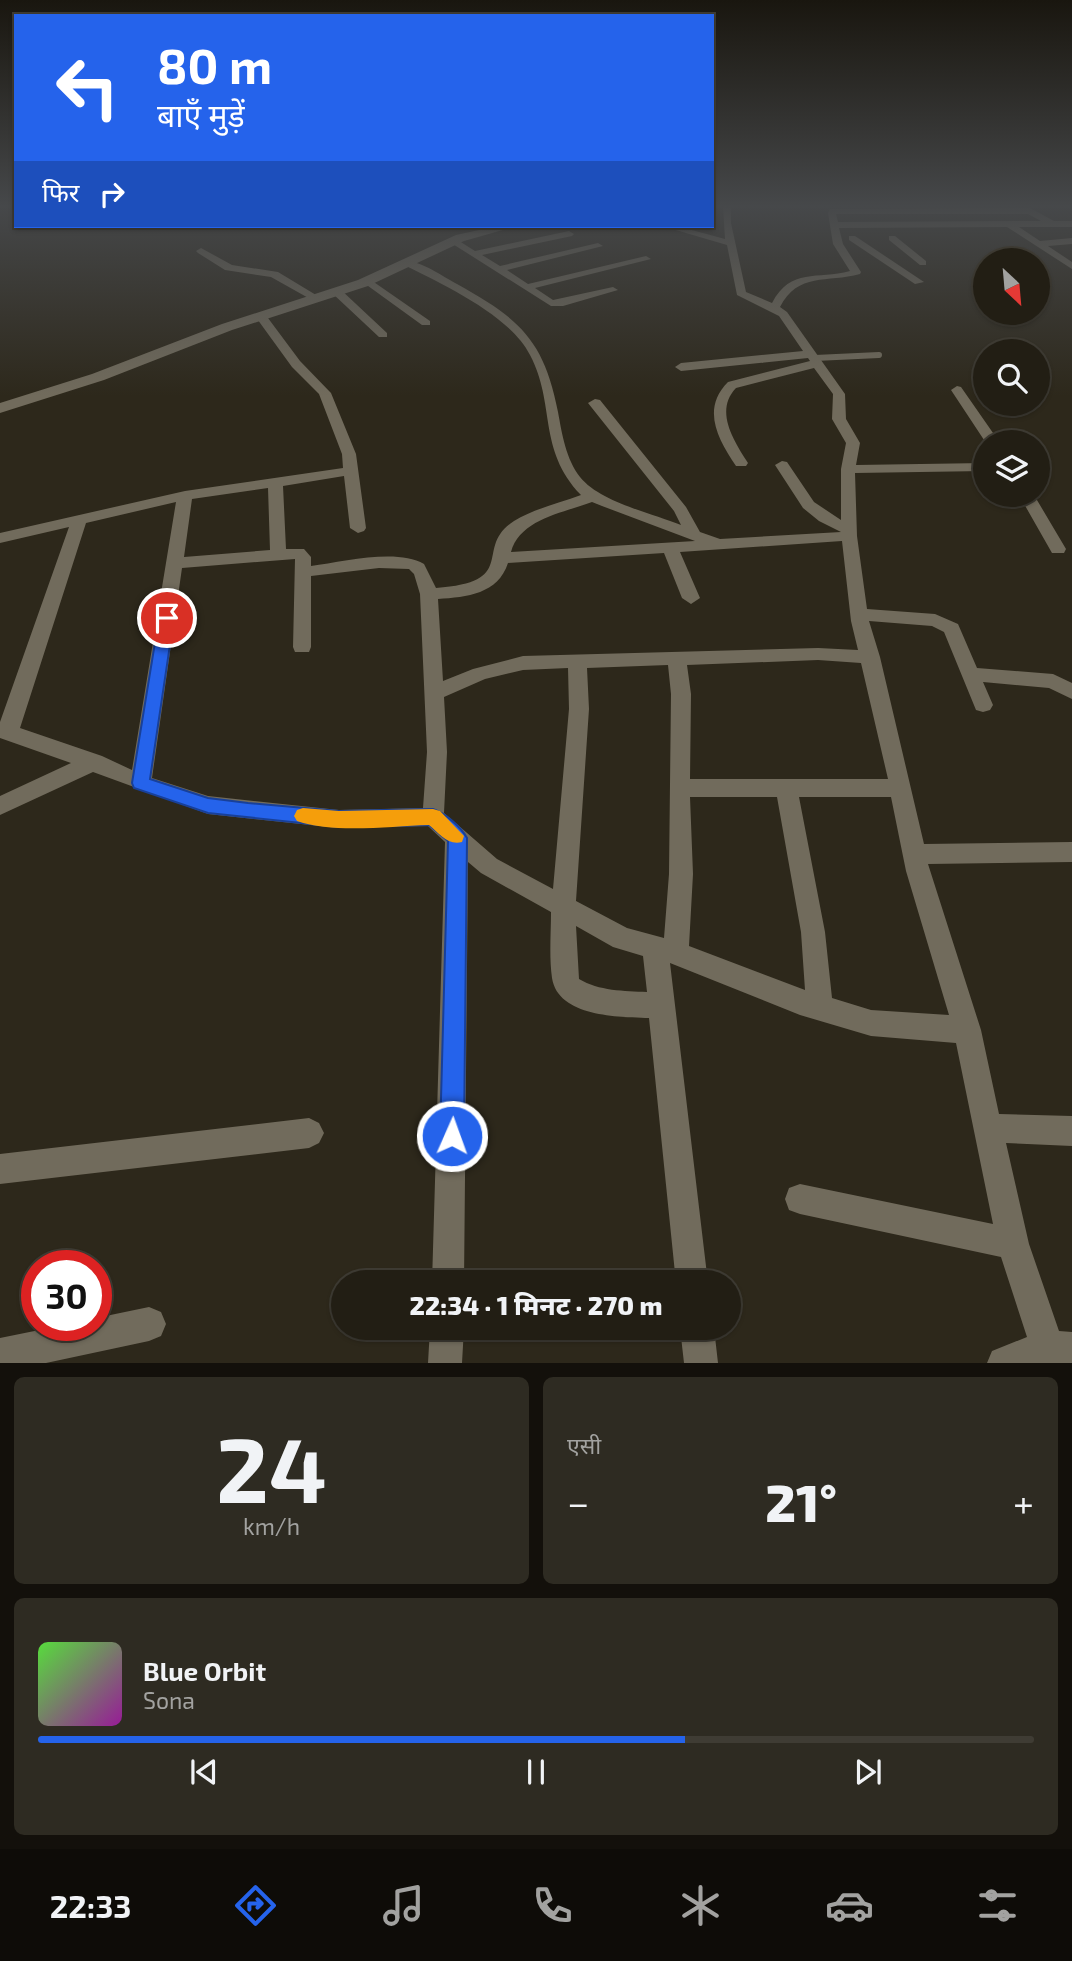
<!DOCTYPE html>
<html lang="hi">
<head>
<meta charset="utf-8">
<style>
	body { margin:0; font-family:"Exo 2","Noto Sans Devanagari",sans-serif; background:#2e2b22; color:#f1f3f6; height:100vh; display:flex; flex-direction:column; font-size:26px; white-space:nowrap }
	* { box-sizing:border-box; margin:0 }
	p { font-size:23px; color:#a2a2a0 }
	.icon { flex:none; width:38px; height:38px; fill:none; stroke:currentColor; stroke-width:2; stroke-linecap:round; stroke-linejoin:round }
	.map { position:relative; height:1363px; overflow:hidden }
	.sheet { display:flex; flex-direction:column; gap:14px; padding:14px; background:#13100b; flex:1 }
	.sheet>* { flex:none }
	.banner { position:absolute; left:14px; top:14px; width:700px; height:214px; border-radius:0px; box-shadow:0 2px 5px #0004,0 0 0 2px #3f3c34; background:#2563eb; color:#fff; overflow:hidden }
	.needle { width:46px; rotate:154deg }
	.controls { position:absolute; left:973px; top:248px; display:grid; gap:14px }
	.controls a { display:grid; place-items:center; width:77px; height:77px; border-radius:50%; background:#221e14; box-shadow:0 2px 5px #0004,0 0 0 2px #3f3c34; font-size:35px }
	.speed { position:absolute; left:21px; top:1250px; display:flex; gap:14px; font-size:35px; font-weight:700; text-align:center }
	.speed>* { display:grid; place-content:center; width:91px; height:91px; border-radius:50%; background:#221e14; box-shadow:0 2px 5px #0004,0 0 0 2px #3f3c34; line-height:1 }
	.speed .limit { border:10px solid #d22; background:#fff; color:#111 }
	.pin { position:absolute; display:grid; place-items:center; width:60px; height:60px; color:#fff; margin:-30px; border:4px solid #fff; border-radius:50%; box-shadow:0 2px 7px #0007 }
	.me { position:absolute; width:77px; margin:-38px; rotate:2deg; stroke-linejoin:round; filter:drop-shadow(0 0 5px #0008) }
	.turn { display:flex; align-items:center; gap:24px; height:147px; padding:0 28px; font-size:32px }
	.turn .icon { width:91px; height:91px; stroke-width:2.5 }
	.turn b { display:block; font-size:49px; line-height:60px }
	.then { display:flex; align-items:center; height:66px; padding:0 28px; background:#0003; gap:14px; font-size:26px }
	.big { font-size:52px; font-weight:800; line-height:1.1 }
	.sheet .tile { flex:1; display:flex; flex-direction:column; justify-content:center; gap:10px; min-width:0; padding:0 24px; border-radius:10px; background:#2e2b22 }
	.sheet .dial { align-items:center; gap:0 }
	.dial b { font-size:91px; line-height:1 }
	.song { display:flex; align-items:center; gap:21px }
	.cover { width:84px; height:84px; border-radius:10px; background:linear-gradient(135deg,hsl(110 70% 55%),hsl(300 70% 35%)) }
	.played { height:7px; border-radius:4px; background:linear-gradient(90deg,#2563eb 65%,#3f3c34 65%) }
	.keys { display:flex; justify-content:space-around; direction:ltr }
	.heat { display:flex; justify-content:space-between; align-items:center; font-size:38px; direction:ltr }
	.sheet .tiles { flex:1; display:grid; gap:14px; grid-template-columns:1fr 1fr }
	.tile:last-child { grid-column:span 2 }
	.trip { position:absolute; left:331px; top:1270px; width:410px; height:70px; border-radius:35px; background:#221e14; box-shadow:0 2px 5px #0004,0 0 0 2px #3f3c34; font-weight:800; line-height:70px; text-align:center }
	.dock { display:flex; height:112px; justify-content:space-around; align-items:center; background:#0e0c08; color:#a2a2a0 }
	.dock .icon { width:49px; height:49px }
	.dock .current { color:#2563eb }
	.dock b { font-size:32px; color:#f1f3f6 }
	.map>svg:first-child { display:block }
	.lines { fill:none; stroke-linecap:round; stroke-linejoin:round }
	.service { stroke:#716b5c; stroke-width:6 }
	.minor { fill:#716b5c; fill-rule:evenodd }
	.tertiary { fill:#716b5c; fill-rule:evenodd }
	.route { fill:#2563eb; stroke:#184099; stroke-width:2 }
	.slow { fill:#f59e0b }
</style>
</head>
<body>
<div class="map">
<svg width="1072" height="1363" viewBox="0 0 1072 1363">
	<rect width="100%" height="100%" fill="#2d281b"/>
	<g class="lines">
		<path class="service" d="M815,358L879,355"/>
		<path class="minor" d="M723,206H731V223L746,292L772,303C791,267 817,280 850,271L833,244L828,213L830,209L1030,208L1054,221H1072V227H1019L1040,241L1072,238V244L1048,246L1072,262V269L1007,227L839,228L843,244L861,272L860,274C827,283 798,272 780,307L787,312L845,394L846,419L860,443L856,465L985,463V471L855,473L857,536L867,609L935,614L958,624L977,668L1053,674L1072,683V699L1049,688L983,682L993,705L990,710L983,712L976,710L944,632L932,626L869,621L880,657L924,844L1072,842V862L928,864L981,1030L999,1114L1072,1116V1146L1006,1143L1029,1244L1059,1331L1072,1332V1363H987L992,1351L1027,1337L1001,1257L800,1214L789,1210L785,1199L789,1188L800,1184L993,1224L956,1043L871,1036L800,1015L670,963L708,1283H676L649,1018C619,1017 558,1017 552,978C549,957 551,933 551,912L481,873L468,862L464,1283H432L445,842L428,826L339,828L208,814L93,772L0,815V796L71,763L0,738V722L69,527L0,543V533L185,491L343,468L342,454L319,394L292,367L255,316L257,314H265L300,361L331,393L356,454L366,528L364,531L358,533L350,528L344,476L283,486L286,549H304L311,557V566C342,562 397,548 424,564L436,588C521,582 472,548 514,521C533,509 560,503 581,495C537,449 556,404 530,355C510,315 442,284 404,265V261C420,260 442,276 457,284C520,319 544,340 558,412C562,434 566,459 580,477C600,502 651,513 681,525L674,511L588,403L595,399L600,400L686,507L700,532L720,539L841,532L819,521L803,508L775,465L782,461L787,462L814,502L841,520V469L846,443L832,419L833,394L814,368L736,388C714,411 734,441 748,463L746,466H736C718,439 701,409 728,382L810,361L808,358L681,371L675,367L681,363L803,351L779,316L737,295L727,245L662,226H677L725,239ZM836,214H1028L1041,221L838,222ZM268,488L270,550L184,557L192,499ZM176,502L132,770L102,756L20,728L86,523ZM592,502L602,506L695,541L511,552C520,519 563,513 592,502ZM842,541L851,621L858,650L818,648L523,656L473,669L443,681L438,599C467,597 498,594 508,563L664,553L682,598L691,604L700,598L680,552ZM295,559L293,647L295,652H309L311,647V576L379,568L409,569L414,574L420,594L427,752L423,808L339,810L208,796L152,778L182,568ZM818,660L861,663L888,779H690L691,694L687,665ZM668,665L671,694L669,874L664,938L627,928L576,901L589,709L587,668ZM568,668L569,709L553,889L497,859L444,813L447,752L444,697L485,679L523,670ZM690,797H777L801,932L805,990L689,946L693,874ZM799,797H891L906,871L949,1015L871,1010L832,998L825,932ZM576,926L613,947L643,956L647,992C624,991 599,991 579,979Z
			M569,231L574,234L572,236L482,255L500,266L598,243L603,246L507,270L528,284L646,256L651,259L535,288L553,300L613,287L618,290L563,306H551L448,241L456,239L475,251Z
			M849,236H855L924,282L915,284L849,240Z
			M889,236H895L926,261V265H920L889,240Z
			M201,248L232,265L278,272L321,298L312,300L271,277L225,270L198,253L196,251Z
			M368,278L430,321V325H422L364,283L363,281Z
			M332,289H340L387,333V337H379L332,293Z
			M957,386L961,387L1000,443H986L951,390Z
			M1019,495H1034L1066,549L1064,553H1052Z
			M309,1118L319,1123L324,1133L319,1143L309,1148L0,1184V1154Z
			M149,1307L161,1312L166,1324L161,1336L149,1341L46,1363H0V1338L64,1325H96V1318Z
			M430,1328H464L462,1363H428Z
			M680,1328H714L718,1363H684Z"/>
		<path class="tertiary" d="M497,226H517L464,241L368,286L232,330L104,380L0,413V403L92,374L222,324L358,280L456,235Z"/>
	</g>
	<linearGradient id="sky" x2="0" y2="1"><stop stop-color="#19160f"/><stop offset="0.52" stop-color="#46484a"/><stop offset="1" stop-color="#46484a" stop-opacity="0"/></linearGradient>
	<rect width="1072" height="396" fill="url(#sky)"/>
	<path class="route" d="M167,613L174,618L150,779L208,798L248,803L339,811L433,809C445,813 461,827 467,838L464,1136L461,1145L452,1149L444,1145L440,1136L448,841L429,825L339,827L208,813L134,788L132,783L159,618Z"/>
	<path class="slow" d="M303,808L339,811L433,809L440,811L464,836L462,842C448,846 439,833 429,825C390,826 334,834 297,821L294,816L297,810Z"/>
</svg>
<div class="controls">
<a><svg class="needle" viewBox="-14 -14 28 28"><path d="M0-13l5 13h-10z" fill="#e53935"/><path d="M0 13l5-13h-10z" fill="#a2a2a0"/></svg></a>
<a><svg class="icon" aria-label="search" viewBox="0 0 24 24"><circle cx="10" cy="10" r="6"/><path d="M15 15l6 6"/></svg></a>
<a><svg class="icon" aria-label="layers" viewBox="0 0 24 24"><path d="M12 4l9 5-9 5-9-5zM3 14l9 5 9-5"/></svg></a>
</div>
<div class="speed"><div class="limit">30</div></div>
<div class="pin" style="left:167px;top:618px;background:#d93025"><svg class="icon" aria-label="arrive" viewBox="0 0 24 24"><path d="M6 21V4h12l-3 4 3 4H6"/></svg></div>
<svg class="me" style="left:452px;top:1136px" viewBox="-20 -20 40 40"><circle r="17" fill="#2563eb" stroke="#fff" stroke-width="3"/><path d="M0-11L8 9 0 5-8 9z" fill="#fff"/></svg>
<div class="trip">22:34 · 1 मिनट · 270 m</div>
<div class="banner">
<div class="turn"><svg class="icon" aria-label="left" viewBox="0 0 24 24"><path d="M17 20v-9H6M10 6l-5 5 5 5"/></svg><div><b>80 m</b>बाएँ मुड़ें</div></div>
<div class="then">फिर<svg class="icon" aria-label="right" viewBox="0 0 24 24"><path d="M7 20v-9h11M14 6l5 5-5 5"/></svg></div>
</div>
</div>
<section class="sheet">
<div class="tiles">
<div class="tile dial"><b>24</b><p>km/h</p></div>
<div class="tile"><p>एसी</p>
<div class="heat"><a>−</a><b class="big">21°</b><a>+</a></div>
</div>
<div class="tile">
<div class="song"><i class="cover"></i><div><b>Blue Orbit</b><p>Sona</p></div></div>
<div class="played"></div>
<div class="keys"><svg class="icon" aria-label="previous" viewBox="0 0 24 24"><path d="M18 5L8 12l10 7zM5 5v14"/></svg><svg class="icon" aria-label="pause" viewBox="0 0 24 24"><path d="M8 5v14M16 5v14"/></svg><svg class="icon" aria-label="next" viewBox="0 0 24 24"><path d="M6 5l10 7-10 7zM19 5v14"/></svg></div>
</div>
</div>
</section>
<nav class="dock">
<b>22:33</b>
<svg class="icon current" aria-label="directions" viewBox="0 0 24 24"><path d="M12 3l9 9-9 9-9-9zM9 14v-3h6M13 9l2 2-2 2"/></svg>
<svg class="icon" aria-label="music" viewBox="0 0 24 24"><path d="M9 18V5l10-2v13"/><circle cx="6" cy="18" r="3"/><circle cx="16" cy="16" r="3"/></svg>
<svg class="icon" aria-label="phone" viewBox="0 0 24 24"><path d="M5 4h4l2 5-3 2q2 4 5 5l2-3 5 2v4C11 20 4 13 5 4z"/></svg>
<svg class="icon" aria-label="climate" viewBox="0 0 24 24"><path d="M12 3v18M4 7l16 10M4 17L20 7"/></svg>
<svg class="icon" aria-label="car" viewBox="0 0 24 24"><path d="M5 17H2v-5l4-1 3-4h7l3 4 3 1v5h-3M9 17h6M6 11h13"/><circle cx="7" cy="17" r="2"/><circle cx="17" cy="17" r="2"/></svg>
<svg class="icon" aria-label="filters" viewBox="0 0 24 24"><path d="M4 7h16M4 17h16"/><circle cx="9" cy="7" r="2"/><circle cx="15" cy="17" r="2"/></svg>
</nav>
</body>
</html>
